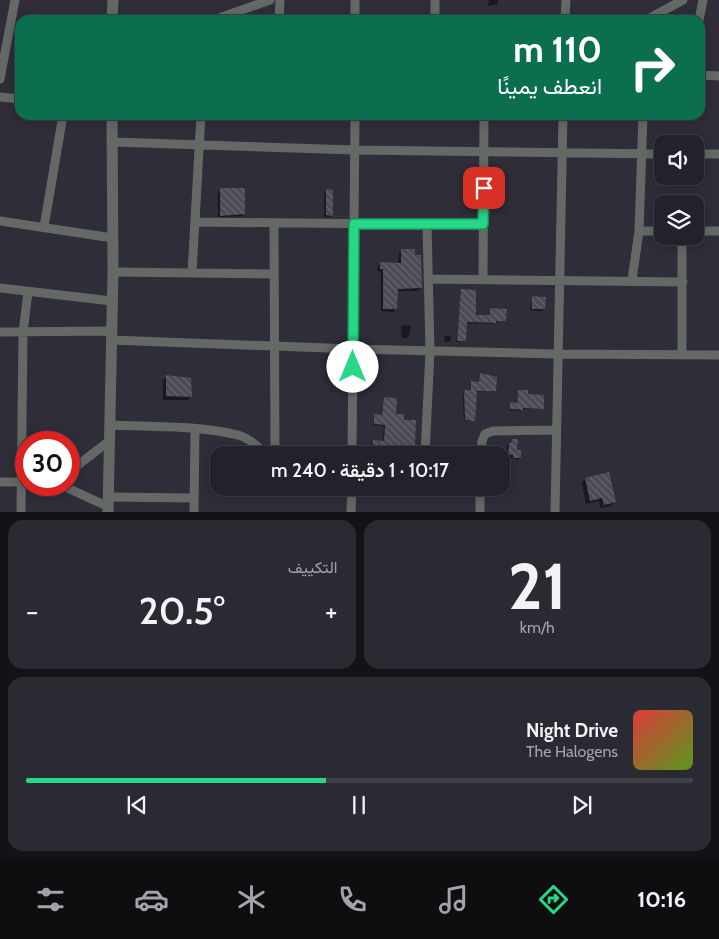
<!DOCTYPE html>
<html lang="ar">
<head>
<meta charset="utf-8">
<style>
	body { margin:0; font-family:Cabin,Vazirmatn,sans-serif; background:#2a2a32; color:#f1f3f6; direction:rtl; height:100vh; display:flex; flex-direction:column; font-size:19px; white-space:nowrap }
	* { box-sizing:border-box; margin:0 }
	p { font-size:16px; color:#a2a4a8 }
	.icon { flex:none; width:28px; height:28px; fill:none; stroke:currentColor; stroke-width:2; stroke-linecap:round; stroke-linejoin:round }
	.map { position:relative; height:512px; overflow:hidden; direction:ltr }
	.panel { display:flex; flex-direction:column; gap:8px; padding:8px; background:#131317; flex:1 }
	.panel>* { flex:none }
	.guide { position:absolute; left:15px; top:15px; width:690px; height:105px; border-radius:15px; box-shadow:0 2px 12px #0003,0 0 0 1px #3f3f47; direction:rtl; background:#0b6e4f; color:#fff; overflow:hidden }
	.controls { position:absolute; left:654px; top:135px; display:grid; gap:10px }
	.controls a { display:grid; place-items:center; width:50px; height:50px; border-radius:10px; background:#22222a; box-shadow:0 2px 12px #0003,0 0 0 1px #3f3f47; font-size:25px }
	.speed { position:absolute; left:15px; top:431px; display:flex; gap:10px; font-size:25px; font-weight:700; text-align:center }
	.speed>* { display:grid; place-content:center; width:65px; height:65px; border-radius:50%; background:#22222a; box-shadow:0 2px 12px #0003,0 0 0 1px #3f3f47; line-height:1 }
	.speed .limit { border:8px solid #d22; background:#fff; color:#111 }
	.pin { position:absolute; display:grid; place-items:center; width:42px; height:42px; color:#fff; margin:-21px; border-radius:10px; box-shadow:0 2px 8px #0006 }
	.me { position:absolute; width:55px; margin:-28px; rotate:0deg; stroke-linejoin:round; filter:drop-shadow(0 0 4px #0008) }
	.turn { display:flex; align-items:center; gap:18px; height:105px; padding:0 20px; font-size:22px }
	.turn .icon { width:65px; height:65px; stroke-width:2.5 }
	.turn b { display:block; font-size:35px; line-height:42px }
	.big { font-size:38px; font-weight:600; line-height:1.1 }
	.panel .tile { flex:1; display:flex; flex-direction:column; justify-content:center; gap:8px; min-width:0; padding:0 18px; border-radius:15px; background:#2a2a32 }
	.panel .dial { align-items:center; gap:0 }
	.dial b { font-size:65px; line-height:1 }
	.song { display:flex; align-items:center; gap:15px }
	.cover { width:60px; height:60px; border-radius:8px; background:linear-gradient(135deg,hsl(0 70% 55%),hsl(90 70% 35%)) }
	.played { height:5px; border-radius:2px; background:linear-gradient(90deg,#26d886 45%,#3f3f47 45%) }
	.keys { display:flex; justify-content:space-around; direction:ltr }
	.heat { display:flex; justify-content:space-between; align-items:center; font-size:28px; direction:ltr }
	.panel .tiles { flex:1; display:grid; gap:8px; grid-template-columns:1fr 1fr }
	.tile:last-child { grid-column:span 2 }
	.trip { position:absolute; left:210px; top:446px; width:300px; height:50px; border-radius:15px; background:#22222a; box-shadow:0 2px 12px #0003,0 0 0 1px #3f3f47; font-weight:600; line-height:50px; text-align:center; direction:rtl }
	.tabs { display:flex; height:80px; justify-content:space-around; align-items:center; background:#0e0e11; color:#a2a4a8 }
	.tabs .icon { width:35px; height:35px }
	.tabs .current { color:#26d886 }
	.tabs b { font-size:22px; color:#f1f3f6 }
	.map>svg:first-child { display:block }
	.shadow { fill:#0007 }
	.building { fill:url(#building-back-hatch) }
	.lines { fill:none; stroke-linecap:round; stroke-linejoin:round }
	.minor { stroke:#646966; stroke-width:9 }
	.tertiary { stroke:#646966; stroke-width:11 }
	.route-casing { stroke:#198c57; stroke-width:12 }
	.route { stroke:#26d886; stroke-width:9 }
</style>
</head>
<body>
<div class="map">
<svg width="719" height="512" viewBox="0 0 719 512">
	<defs>
		<pattern id="building-back-hatch" width="6" height="6" patternUnits="userSpaceOnUse" patternTransform="scale(1.25)"><rect width="6" height="6" fill="#4c4a56"/><path d="M-1 5l2 2M0 0l6 6M5-1l2 2" fill="none" stroke="#66646e"/></pattern>
	</defs>
	<rect width="100%" height="100%" fill="#2e2d38"/>
	<path class="shadow" d="M489,0H498V4L488,6Z
		M325,115H338L325,117Z
		M221,189L244,214L242,216L218,217V192Z
		M327,191L332,215L330,217H324V193Z
		M402,250L421,288L418,291H397L396,309L393,312L381,311V272L377,271L378,266L381,263L398,264L399,253Z
		M462,290L475,316L489,317L491,310L505,320L495,322L493,324L466,323L465,341L456,342Z
		M533,298L544,309L542,311L530,310Z
		M403,325L411,326L408,338H402L401,327Z
		M445,336H451L450,342H444Z
		M480,374L494,390L475,392L474,420L464,421L463,396L464,393L470,391L472,382L478,383Z
		M167,377L191,396L188,400H163V380Z
		M518,391L527,395L542,408L522,409L520,411L509,410L511,403L516,404Z
		M385,398L395,415L411,455H401V451H372L373,442H383L384,426L373,425L375,416H381Z
		M512,440L520,458L518,460L506,456L507,446Z
		M608,474L615,502L611,506L600,508L599,501L586,504L582,483L585,479Z"/>
	<path class="building" d="M220,188H245V214L220,216Z
		M326,189L333,190V216L326,215Z
		M401,249H415V255H421L422,288L398,289L397,309H383V269H380V262L401,263Z
		M461,289L476,290V315H490V308L507,309L506,321H496V323L467,322L466,341H457Z
		M532,296L546,297L545,309H532Z
		M480,373L497,377L496,391H477L475,421L465,420L464,393L465,390H471V381L479,382Z
		M166,375L191,378L192,397L166,396Z
		M518,390H528V394L544,395V409L523,408V410L510,409V402L517,403Z
		M384,397L397,398L396,414H404V420H416L415,445H412V455H401L402,450L400,449L373,450V440L384,441L385,425L374,424V414L382,415Z
		M512,439H518L517,450H521V458H513V455H508L509,443H511Z
		M609,472L616,502L604,505L602,498L590,501L585,478Z"/>
	<g class="lines">
		<path class="minor" d="M213,20L270,0
			M279,20L280,0
			M355,20V0
			M435,20V0
			M565,20L566,0
			M646,20L683,0
			M699,20L703,0
			M700,75L719,76
			M0,79L15,0
			M0,97L20,99
			M113,142L354,150L662,154
			M695,154H719
			M0,221L113,238
			M195,222L483,225
			M274,224L275,455
			M44,227L63,115
			M639,231H662
			M695,231H719
			M113,272L274,274
			M192,273L201,115
			M428,279L683,282
			M483,279L484,115
			M632,280L639,231L643,115
			M0,288L112,301
			M0,332L111,331
			M111,340L353,349L556,354L719,355
			M682,354V236
			M110,425C151,427 197,425 238,435C248,438 259,447 266,455
			M352,455L355,115
			M425,455L430,351L427,224
			M481,455L482,441L485,434L493,431L556,430
			M69,472L109,441
			M0,482H25
			M61,485L109,507
			M480,488V512
			M109,497L194,498
			M21,512L23,333L28,292
			M194,512L195,429
			M351,512L352,488
			M555,512L563,115"/>
		<path class="tertiary" d="M112,20L113,0
			M108,512L113,272L112,115"/>
	</g>
	<g class="lines">
		<g class="route-casing">
			<path id="route" d="M353,367L354,224H483L484,188"/>
		</g>
		<use href="#route" class="route"/>
	</g>
</svg>
<div class="controls">
<a><svg class="icon" aria-label="sound" viewBox="0 0 24 24"><path d="M4 9h4l5-4v14l-5-4H4zM17 9q2 3 0 6"/></svg></a>
<a><svg class="icon" aria-label="layers" viewBox="0 0 24 24"><path d="M12 4l9 5-9 5-9-5zM3 14l9 5 9-5"/></svg></a>
</div>
<div class="speed"><div class="limit">30</div></div>
<div class="pin" style="left:484px;top:188px;background:#d93025"><svg class="icon" aria-label="arrive" viewBox="0 0 24 24"><path d="M6 21V4h12l-3 4 3 4H6"/></svg></div>
<svg class="me" style="left:353px;top:367px" viewBox="-20 -20 40 40"><circle r="19" fill="#fff"/><path d="M0-13L10 11 0 6-10 11z" fill="#26d886"/></svg>
<div class="trip">10:17 · 1 دقيقة · 240 m</div>
<div class="guide">
<div class="turn"><svg class="icon" aria-label="right" viewBox="0 0 24 24"><path d="M7 20v-9h11M14 6l5 5-5 5"/></svg><div><b>110 m</b>انعطف يمينًا</div></div>
</div>
</div>
<section class="panel">
<div class="tiles">
<div class="tile dial"><b>21</b><p>km/h</p></div>
<div class="tile"><p>التكييف</p>
<div class="heat"><a>−</a><b class="big">20.5°</b><a>+</a></div>
</div>
<div class="tile">
<div class="song"><i class="cover"></i><div><b>Night Drive</b><p>The Halogens</p></div></div>
<div class="played"></div>
<div class="keys"><svg class="icon" aria-label="previous" viewBox="0 0 24 24"><path d="M18 5L8 12l10 7zM5 5v14"/></svg><svg class="icon" aria-label="pause" viewBox="0 0 24 24"><path d="M8 5v14M16 5v14"/></svg><svg class="icon" aria-label="next" viewBox="0 0 24 24"><path d="M6 5l10 7-10 7zM19 5v14"/></svg></div>
</div>
</div>
</section>
<nav class="tabs">
<b>10:16</b>
<svg class="icon current" aria-label="directions" viewBox="0 0 24 24"><path d="M12 3l9 9-9 9-9-9zM9 14v-3h6M13 9l2 2-2 2"/></svg>
<svg class="icon" aria-label="music" viewBox="0 0 24 24"><path d="M9 18V5l10-2v13"/><circle cx="6" cy="18" r="3"/><circle cx="16" cy="16" r="3"/></svg>
<svg class="icon" aria-label="phone" viewBox="0 0 24 24"><path d="M5 4h4l2 5-3 2q2 4 5 5l2-3 5 2v4C11 20 4 13 5 4z"/></svg>
<svg class="icon" aria-label="climate" viewBox="0 0 24 24"><path d="M12 3v18M4 7l16 10M4 17L20 7"/></svg>
<svg class="icon" aria-label="car" viewBox="0 0 24 24"><path d="M5 17H2v-5l4-1 3-4h7l3 4 3 1v5h-3M9 17h6M6 11h13"/><circle cx="7" cy="17" r="2"/><circle cx="17" cy="17" r="2"/></svg>
<svg class="icon" aria-label="filters" viewBox="0 0 24 24"><path d="M4 7h16M4 17h16"/><circle cx="9" cy="7" r="2"/><circle cx="15" cy="17" r="2"/></svg>
</nav>
</body>
</html>
